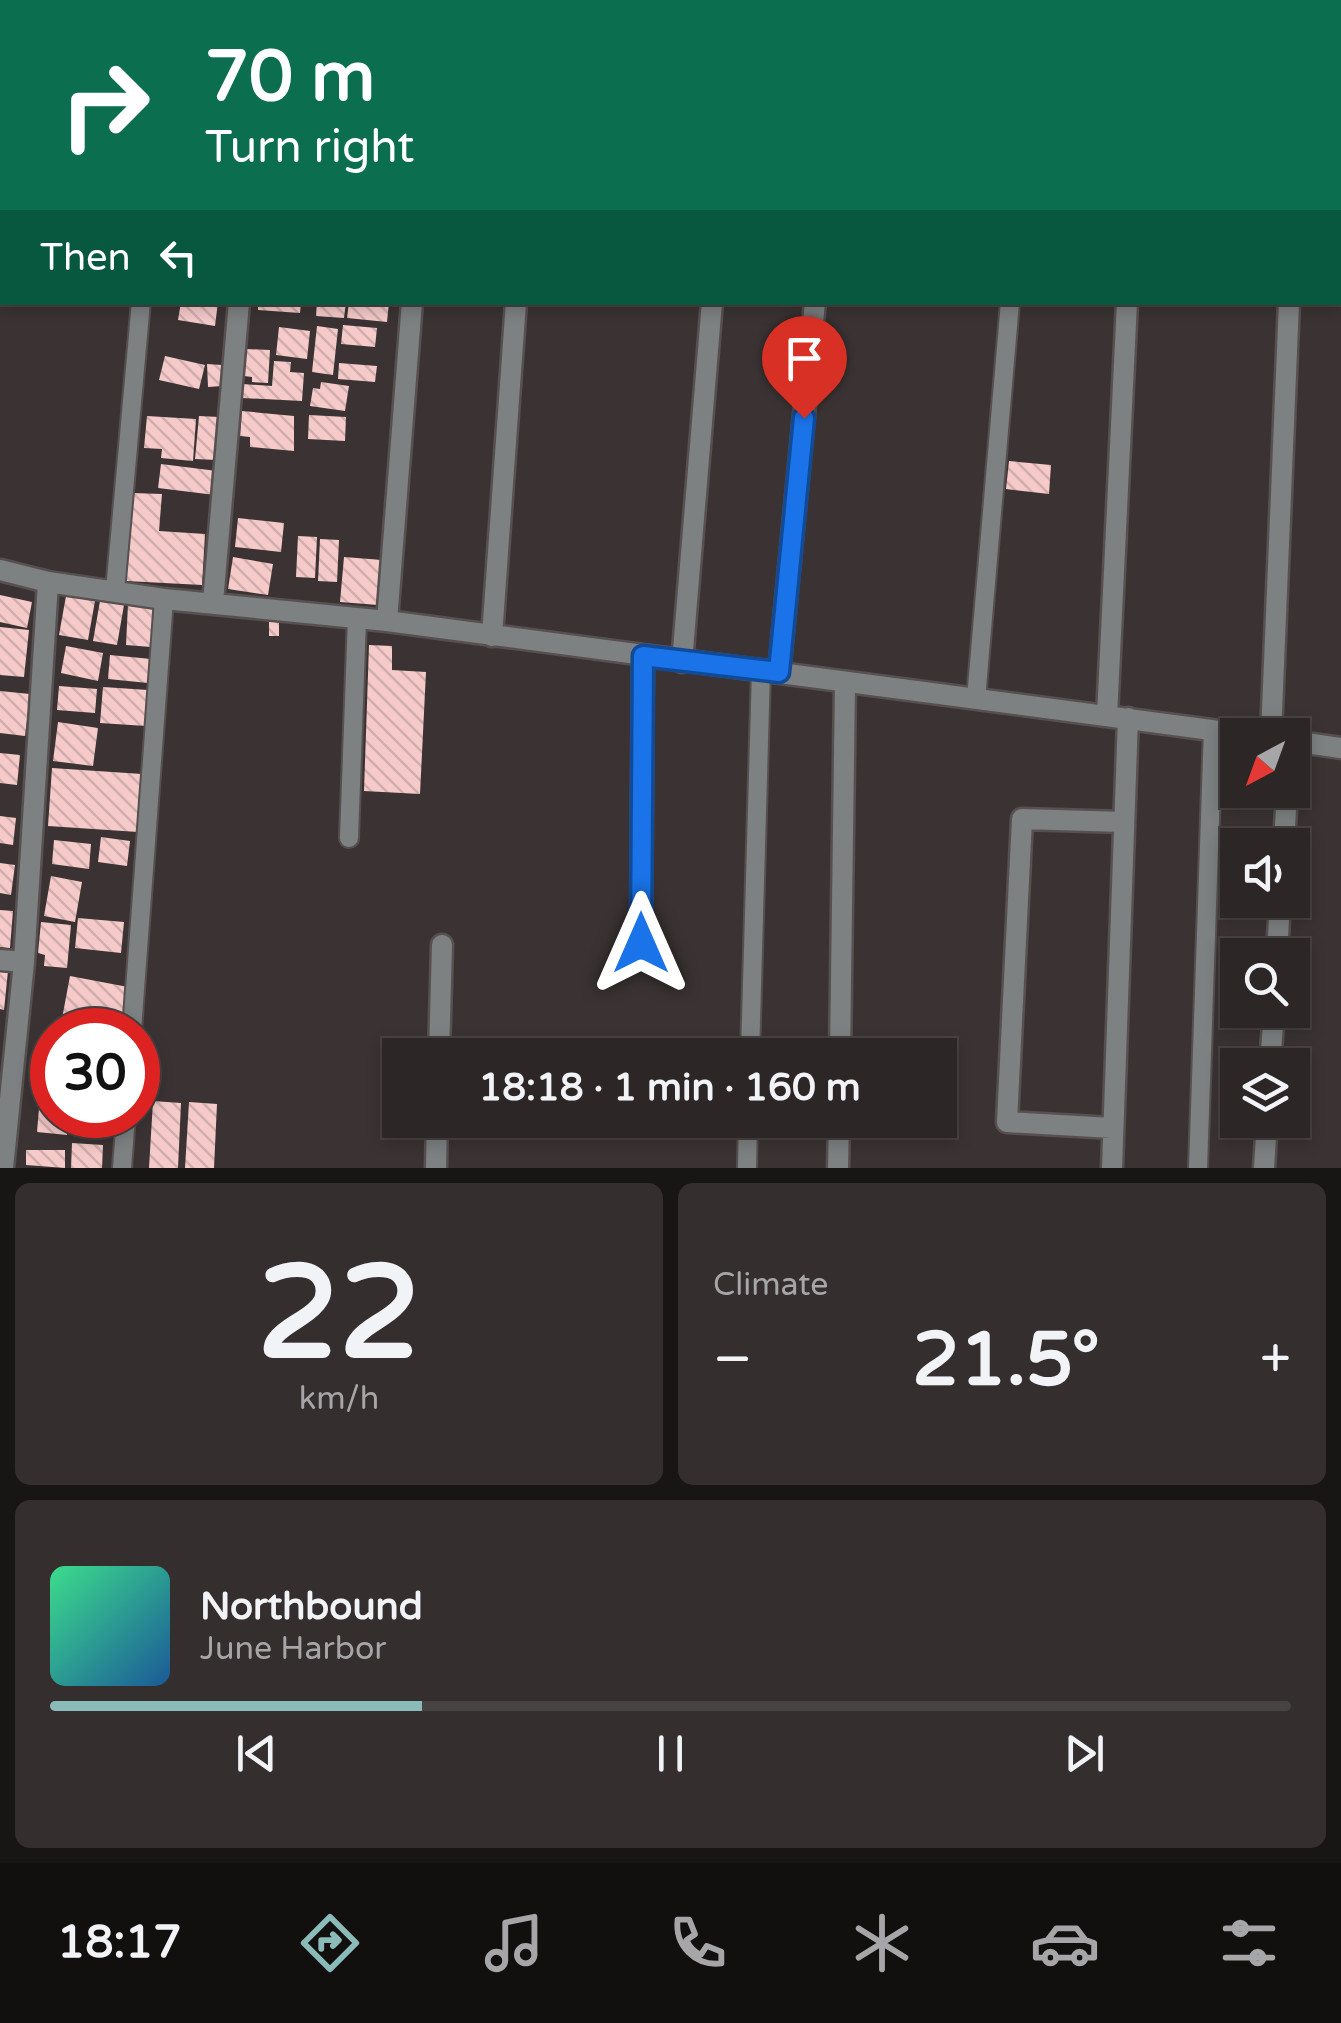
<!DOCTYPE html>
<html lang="en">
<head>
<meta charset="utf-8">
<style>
	body { margin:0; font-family:"Varela Round",sans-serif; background:#342e2e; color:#f1f3f6; height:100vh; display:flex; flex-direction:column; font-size:38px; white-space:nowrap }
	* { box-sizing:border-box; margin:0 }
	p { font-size:32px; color:#a6a5a7 }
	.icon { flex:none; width:55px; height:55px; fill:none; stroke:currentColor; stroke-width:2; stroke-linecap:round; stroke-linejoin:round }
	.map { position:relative; height:1168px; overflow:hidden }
	.sheet { display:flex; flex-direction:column; gap:15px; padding:15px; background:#181515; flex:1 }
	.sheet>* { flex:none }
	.banner { position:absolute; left:0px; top:0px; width:1342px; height:305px; box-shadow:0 5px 15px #0003,0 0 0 2px #484343; background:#0b6e4f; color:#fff; overflow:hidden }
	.needle { width:65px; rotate:221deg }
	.fabs { position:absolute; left:1220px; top:718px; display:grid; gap:20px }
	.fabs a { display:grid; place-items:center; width:90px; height:90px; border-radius:0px; background:#2c2626; box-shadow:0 5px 15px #0003,0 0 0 2px #484343; font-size:50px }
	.speed { position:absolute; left:30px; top:1008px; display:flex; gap:20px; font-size:50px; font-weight:700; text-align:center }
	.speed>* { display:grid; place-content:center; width:130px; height:130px; border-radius:50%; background:#2c2626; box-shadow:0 5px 15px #0003,0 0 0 2px #484343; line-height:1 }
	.speed .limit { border:15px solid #d22; background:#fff; color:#111 }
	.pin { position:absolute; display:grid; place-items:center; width:85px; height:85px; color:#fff; margin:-102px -42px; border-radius:50% 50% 50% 0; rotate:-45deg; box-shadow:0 0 10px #0007 }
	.pin .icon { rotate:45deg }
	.me { position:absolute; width:110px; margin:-55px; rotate:0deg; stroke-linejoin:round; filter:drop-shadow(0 0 8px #0008) }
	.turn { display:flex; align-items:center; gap:35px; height:210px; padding:0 40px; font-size:45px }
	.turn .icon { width:130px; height:130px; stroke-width:2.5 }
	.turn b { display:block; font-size:70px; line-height:85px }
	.then { display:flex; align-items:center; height:95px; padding:0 40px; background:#0003; gap:20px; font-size:38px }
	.big { font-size:75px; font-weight:800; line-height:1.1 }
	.sheet .tile { flex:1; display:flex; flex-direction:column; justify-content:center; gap:15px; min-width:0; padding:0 35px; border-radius:15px; background:#342e2e }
	.sheet .dial { align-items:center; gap:0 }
	.dial b { font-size:130px; line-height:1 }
	.song { display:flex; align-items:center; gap:30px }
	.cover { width:120px; height:120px; border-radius:15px; background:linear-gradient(135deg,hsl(150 70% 55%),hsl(210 70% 35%)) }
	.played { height:10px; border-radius:5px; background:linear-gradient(90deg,#8bbbb9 30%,#484343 30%) }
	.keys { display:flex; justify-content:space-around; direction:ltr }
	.heat { display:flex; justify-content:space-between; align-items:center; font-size:55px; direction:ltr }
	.sheet .tiles { flex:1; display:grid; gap:15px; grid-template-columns:1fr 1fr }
	.tile:last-child { grid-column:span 2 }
	.trip { position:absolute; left:382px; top:1038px; width:575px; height:100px; border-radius:0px; background:#2c2626; box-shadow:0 5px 15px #0003,0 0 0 2px #484343; font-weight:800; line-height:100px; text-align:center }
	.tab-bar { display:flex; height:160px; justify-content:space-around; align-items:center; background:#120f0f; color:#a6a5a7 }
	.tab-bar .icon { width:70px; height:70px }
	.tab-bar .on { color:#8bbbb9 }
	.tab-bar b { font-size:45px; color:#f1f3f6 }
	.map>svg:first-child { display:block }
	.building { fill:url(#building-back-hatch) }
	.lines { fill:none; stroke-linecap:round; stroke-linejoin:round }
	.service-casing { stroke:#585050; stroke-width:22 }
	.minor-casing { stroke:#585050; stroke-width:25 }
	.service { stroke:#7d8182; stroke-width:18 }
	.minor { stroke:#7d8182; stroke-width:20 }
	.route-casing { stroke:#114b97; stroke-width:25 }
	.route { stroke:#1a73e8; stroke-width:18 }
</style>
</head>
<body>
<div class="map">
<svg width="1341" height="1168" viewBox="0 0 1341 1168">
	<defs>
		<pattern id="building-back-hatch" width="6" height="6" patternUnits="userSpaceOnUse" patternTransform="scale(2.5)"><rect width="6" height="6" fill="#f5cac9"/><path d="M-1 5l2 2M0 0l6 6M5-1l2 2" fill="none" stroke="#d1aeae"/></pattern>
	</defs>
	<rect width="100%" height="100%" fill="#3b3333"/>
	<path class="building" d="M181,302H218L215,326L178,320Z
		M258,302H301L300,313L258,310Z
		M317,302H346L344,318L316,316Z
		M349,302H389L387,322L347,318Z
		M343,325L377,328L375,347L341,344Z
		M317,326L338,329L333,375L312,372Z
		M279,327L310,331L307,359L276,355Z
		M245,349L270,350L268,383L252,382V377L244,376Z
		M165,356L205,365L199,389L159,380Z
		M274,361L291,362L290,372L304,373L302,401L242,398L243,384L272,386Z
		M339,363L377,366L375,382L338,379Z
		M207,364L222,365V386L208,387Z
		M321,382L349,386L345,411L310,406L313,388L320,389Z
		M242,411L294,416V451L250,447V437L240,436Z
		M309,415L346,417L345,441L308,439Z
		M147,416L196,419L193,461L161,458L162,449L144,448Z
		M199,416L219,417L216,460L195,459Z
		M1009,461L1051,465L1049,494L1006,489Z
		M161,464L217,471L215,495L158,488Z
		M132,493L162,494L159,531L205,534L202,585L126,581Z
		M238,518L284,523L281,552L235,547Z
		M298,536L317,537L315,578L296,577Z
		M320,539L339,540L337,582L318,581Z
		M233,557L273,564L268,595L228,589Z
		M344,557L382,560L378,605L340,602Z
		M0,595L32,602L27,628L0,622Z
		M66,596L95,601L88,640L59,635Z
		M100,601L124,605L117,645L93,641Z
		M128,604L153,606L151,647L126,645Z
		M269,621H279V636H269Z
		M0,627L29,630L24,677L0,675Z
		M369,645L392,646V670L426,672L420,794L364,791Z
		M66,646L103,653L98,681L61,673Z
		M110,655L151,659L148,683L108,679Z
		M59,686L97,689L95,713L57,710Z
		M103,687L148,690L146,726L100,723Z
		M0,691L30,694L25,736L0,733Z
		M58,722L98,728L93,766L53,761Z
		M0,753L20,755L17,785L0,783Z
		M52,768L142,774L138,832L48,826Z
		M0,816L16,818L13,845L0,843Z
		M101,837L130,841L127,866L98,862Z
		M54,840L91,844L89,869L52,864Z
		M0,863L15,865L11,895L0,893Z
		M51,876L82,882L75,922L44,916Z
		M0,910L13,911L10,948L0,947Z
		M78,918L124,922L121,953L75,948Z
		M41,922L71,925L67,968L44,966L45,955L38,953Z
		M0,970L8,971L4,1010L0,1009Z
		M70,976L128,987L121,1030L61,1024Z
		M153,1101L181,1103L178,1168H149Z
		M189,1102L217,1104L214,1168H185Z
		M39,1108L52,1110V1115H69L67,1135L37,1132Z
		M74,1115H105L104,1138L73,1136Z
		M72,1143L103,1145L102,1168H71Z
		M26,1150H65V1168L26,1165Z"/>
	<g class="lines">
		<g class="service-casing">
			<path id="service" d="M168,2V0
				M0,212H2
				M115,591L141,302
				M976,699L1010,302
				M349,838L357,618
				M132,1030L164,599
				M750,1055L761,671
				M122,1168L126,1115
				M747,1168L748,1120
				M1198,1168L1213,730"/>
		</g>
		<g class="minor-casing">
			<path id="minor" d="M263,2V0
				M438,2L439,0
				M537,2V0
				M738,2L739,0
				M845,2L846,0
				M1135,2V0
				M1340,161H1341
				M0,570L48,582L164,599L387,621L1249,735
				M213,602L239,302
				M387,621L412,302
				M492,636L516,302
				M682,662L712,302
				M779,672L815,302
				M1107,716L1127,302
				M1271,735L1289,302
				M1292,741L1341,748
				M1284,845L1287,790
				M641,943L643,656
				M1277,955L1280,900
				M0,960L24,962
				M439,1055L442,945
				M840,1055L845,684
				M1270,1065L1274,1010
				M1112,1128L1007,1122L1022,819L1124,822
				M3,1168L24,962L48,582
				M436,1168L437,1120
				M838,1168L839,1120
				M1112,1168L1128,718
				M1264,1168L1267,1120"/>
		</g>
		<use href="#service" class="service"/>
		<use href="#minor" class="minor"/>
	</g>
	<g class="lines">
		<g class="route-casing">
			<path id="route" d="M641,943L643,656L779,672L804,418"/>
		</g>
		<use href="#route" class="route"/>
	</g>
</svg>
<div class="fabs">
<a><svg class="needle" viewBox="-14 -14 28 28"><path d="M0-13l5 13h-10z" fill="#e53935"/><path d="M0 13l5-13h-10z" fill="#a6a5a7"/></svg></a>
<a><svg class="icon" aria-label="sound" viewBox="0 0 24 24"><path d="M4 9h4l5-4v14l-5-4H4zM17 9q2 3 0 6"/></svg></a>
<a><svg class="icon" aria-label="search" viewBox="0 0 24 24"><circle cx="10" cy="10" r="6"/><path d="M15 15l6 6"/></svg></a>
<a><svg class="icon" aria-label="layers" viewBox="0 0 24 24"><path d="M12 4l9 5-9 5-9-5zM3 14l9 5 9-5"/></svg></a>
</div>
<div class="speed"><div class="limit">30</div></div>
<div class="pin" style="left:804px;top:418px;background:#d93025"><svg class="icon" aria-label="arrive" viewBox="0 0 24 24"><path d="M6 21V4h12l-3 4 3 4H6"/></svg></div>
<svg class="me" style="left:641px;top:943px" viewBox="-20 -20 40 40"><path d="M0-17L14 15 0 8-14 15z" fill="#1a73e8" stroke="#fff" stroke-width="4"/></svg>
<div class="trip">18:18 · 1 min · 160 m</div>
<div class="banner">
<div class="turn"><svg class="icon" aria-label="right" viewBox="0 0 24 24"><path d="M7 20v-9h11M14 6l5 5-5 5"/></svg><div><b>70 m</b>Turn right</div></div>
<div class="then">Then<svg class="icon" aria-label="left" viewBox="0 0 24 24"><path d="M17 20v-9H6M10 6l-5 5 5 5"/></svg></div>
</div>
</div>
<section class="sheet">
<div class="tiles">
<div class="tile dial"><b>22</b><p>km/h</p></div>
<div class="tile"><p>Climate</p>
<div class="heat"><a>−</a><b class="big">21.5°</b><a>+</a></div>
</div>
<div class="tile">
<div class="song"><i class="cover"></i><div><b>Northbound</b><p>June Harbor</p></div></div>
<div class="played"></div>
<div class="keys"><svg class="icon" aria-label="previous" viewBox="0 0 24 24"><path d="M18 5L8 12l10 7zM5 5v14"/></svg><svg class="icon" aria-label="pause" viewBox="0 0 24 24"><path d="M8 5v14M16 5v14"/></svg><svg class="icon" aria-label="next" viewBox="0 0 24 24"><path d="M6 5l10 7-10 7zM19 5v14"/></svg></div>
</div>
</div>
</section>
<nav class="tab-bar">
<b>18:17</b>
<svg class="icon on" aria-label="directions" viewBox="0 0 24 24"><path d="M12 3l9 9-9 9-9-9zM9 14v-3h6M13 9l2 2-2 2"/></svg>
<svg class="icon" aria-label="music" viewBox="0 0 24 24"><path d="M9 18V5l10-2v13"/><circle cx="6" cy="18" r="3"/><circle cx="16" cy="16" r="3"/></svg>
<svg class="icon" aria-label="phone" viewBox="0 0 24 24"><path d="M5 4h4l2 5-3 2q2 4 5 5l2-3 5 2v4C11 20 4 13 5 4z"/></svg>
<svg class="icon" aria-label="climate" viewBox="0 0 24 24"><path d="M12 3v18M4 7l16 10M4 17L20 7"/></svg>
<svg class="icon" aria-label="car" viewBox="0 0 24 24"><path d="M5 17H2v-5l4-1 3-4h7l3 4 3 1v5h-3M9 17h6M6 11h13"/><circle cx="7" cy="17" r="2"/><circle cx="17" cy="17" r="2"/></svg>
<svg class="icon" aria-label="filters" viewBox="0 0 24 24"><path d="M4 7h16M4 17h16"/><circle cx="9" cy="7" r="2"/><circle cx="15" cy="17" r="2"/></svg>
</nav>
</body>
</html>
